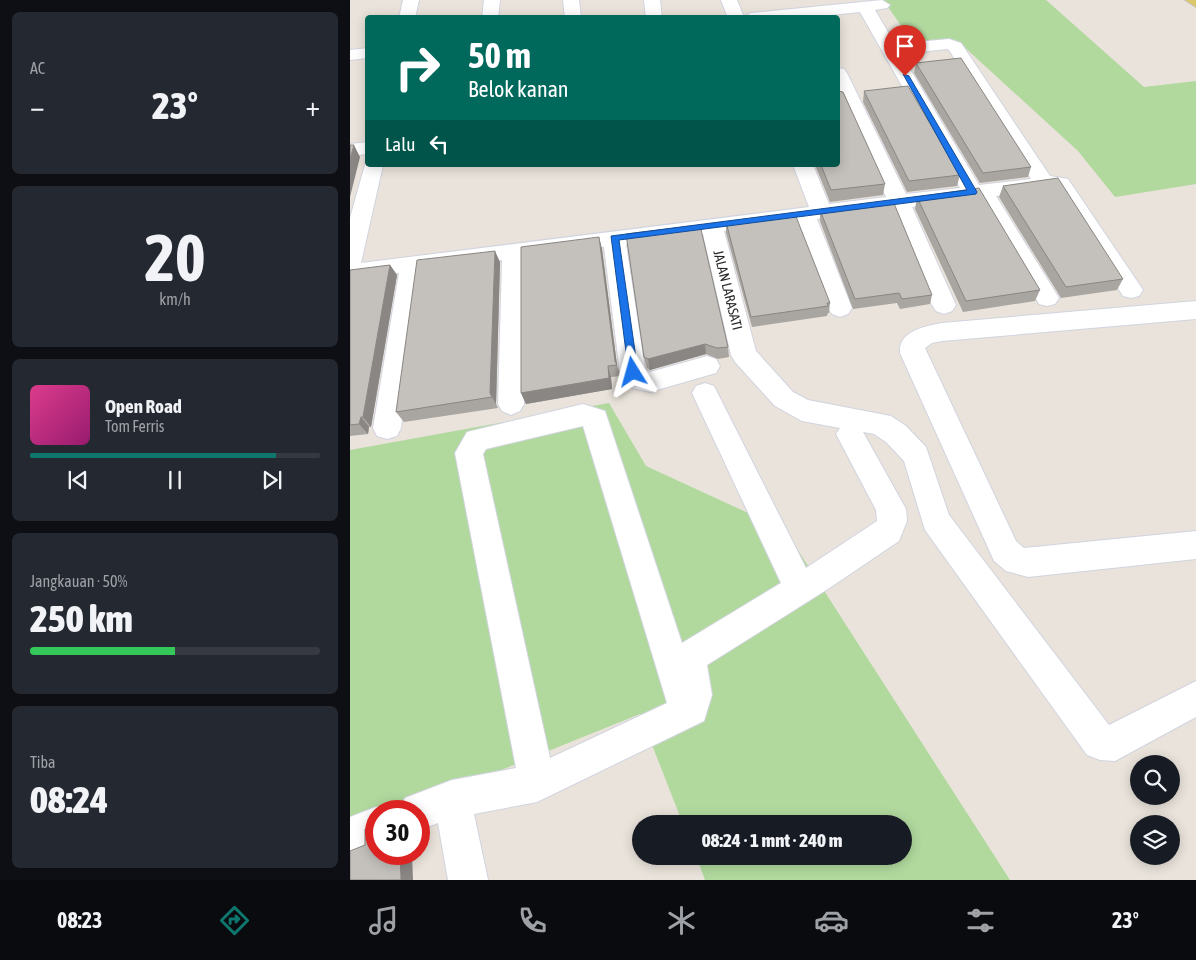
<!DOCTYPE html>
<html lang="id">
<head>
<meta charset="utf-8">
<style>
	body { margin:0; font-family:"Asap Condensed",sans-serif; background:#242831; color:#f1f3f6; height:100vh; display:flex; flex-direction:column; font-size:19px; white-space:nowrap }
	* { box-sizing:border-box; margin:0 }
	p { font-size:16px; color:#9ea1a6 }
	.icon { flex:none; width:28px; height:28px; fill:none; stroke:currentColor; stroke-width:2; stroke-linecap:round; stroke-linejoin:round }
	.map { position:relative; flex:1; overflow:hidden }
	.side { display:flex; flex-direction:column; gap:12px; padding:12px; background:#0d0f14; width:350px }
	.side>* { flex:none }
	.banner { position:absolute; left:15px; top:15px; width:475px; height:152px; border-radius:5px; box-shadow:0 2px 12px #0003; background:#00695c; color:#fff; overflow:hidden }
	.tools { position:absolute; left:780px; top:755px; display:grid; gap:10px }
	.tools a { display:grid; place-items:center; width:50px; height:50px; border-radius:50%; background:#171b24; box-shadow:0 2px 12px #0003; font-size:25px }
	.speed { position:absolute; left:15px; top:800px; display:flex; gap:10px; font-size:25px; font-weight:700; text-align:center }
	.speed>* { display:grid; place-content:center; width:65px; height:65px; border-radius:50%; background:#171b24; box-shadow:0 2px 12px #0003; line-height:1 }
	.speed .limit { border:8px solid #d22; background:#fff; color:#111 }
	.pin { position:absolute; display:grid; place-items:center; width:42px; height:42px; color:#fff; margin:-51px -21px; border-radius:50% 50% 50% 0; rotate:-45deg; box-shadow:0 0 5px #0007 }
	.pin .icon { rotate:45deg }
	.me { position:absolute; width:55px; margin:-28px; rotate:352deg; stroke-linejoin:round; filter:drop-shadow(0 0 4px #0008) }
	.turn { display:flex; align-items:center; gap:18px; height:105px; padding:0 20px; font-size:22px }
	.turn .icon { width:65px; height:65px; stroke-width:2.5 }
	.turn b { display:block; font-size:35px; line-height:42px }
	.then { display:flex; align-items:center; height:48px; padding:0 20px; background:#0003; gap:10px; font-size:19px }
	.big { font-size:38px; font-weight:800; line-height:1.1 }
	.side .card { flex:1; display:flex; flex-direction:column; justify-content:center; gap:8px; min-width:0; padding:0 18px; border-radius:8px; background:#242831 }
	.side .dial { align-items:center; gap:0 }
	.dial b { font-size:65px; line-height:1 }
	.song { display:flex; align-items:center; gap:15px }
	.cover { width:60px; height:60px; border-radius:8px; background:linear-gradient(135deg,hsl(330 70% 55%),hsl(320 70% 35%)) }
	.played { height:5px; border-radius:2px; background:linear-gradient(90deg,#0f766e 85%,#363941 85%) }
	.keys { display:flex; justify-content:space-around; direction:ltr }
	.heat { display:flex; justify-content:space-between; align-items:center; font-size:28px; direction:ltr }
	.charge { height:8px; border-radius:4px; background:linear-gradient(90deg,#34c759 50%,#363941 0) }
	.trip { position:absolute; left:282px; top:815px; width:280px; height:50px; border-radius:25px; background:#171b24; box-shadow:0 2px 12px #0003; font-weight:800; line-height:50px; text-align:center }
	.tab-bar { display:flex; height:80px; justify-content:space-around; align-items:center; background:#090b0e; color:#9ea1a6 }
	.tab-bar .icon { width:35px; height:35px }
	.tab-bar .selected { color:#0f766e }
	.tab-bar b { font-size:22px; color:#f1f3f6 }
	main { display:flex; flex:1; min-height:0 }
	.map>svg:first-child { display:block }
	.green { fill:#b1d99e }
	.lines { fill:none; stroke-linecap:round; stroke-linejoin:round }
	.minor-casing { stroke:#d1d3df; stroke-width:2 }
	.major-casing { stroke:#c3c3c3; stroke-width:2 }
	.minor { fill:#fff; fill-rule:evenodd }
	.major { fill:#dec66b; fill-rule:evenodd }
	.wall { fill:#a9a5a1 }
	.shaded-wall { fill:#898683 }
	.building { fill:#c4c0bb; stroke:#898683 }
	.route { fill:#1a73e8; stroke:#114b97 }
	.labels { text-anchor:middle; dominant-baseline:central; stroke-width:4; stroke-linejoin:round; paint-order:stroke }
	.street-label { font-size:14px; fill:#282828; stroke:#fff }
</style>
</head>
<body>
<main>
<section class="side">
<div class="card"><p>AC</p>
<div class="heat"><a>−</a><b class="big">23°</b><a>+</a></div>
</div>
<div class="card dial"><b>20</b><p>km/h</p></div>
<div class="card">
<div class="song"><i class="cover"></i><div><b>Open Road</b><p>Tom Ferris</p></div></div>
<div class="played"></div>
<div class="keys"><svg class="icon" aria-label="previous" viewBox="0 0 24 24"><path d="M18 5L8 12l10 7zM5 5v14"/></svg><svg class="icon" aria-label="pause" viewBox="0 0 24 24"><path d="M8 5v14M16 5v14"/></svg><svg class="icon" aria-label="next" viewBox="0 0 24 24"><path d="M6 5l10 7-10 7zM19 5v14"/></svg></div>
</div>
<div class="card"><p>Jangkauan · 50%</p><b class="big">250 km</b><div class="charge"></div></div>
<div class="card"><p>Tiba</p><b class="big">08:24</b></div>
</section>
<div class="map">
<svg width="846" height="880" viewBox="0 0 846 880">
	<rect width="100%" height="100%" fill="#e9e3db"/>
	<path class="green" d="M533,0H696L794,87L846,81V184L765,197L728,151L611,44L567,48Z
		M259,403L296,466L435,530L660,880H355L346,856H554V824H333L290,714L50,811H26V821L0,831V450Z"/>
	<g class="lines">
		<g class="minor-casing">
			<path id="minor" d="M53,0H69L65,18H49Z
				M134,0H150L148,18H132Z
				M213,0H229L231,18H215Z
				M294,0H310L312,18H296Z
				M371,0H387L394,17L401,13L532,0L540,5L537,8L525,10L545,44L599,39L611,43L700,176L718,179L789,284L793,290L789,296L781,298L773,296L704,188L646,196L709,298L705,304L697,306L689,304L627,198L562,207L606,305L602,311L594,314L586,311L582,305L542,209L467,219L502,308L498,314L490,317L482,314L478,308L446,222L374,231L406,351L443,392L458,400L541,416L556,426L576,447L599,515L759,725L846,681V717L765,761L750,760L737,755L575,530L554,461L536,442L524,434L513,432L556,509L557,521L549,541L481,587L357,665L362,695L354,721L187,802L124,814L138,880H98L88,823L69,830V811H49L55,798L102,780L166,768L105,453L117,432L233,404L255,411L332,643L431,583L342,393L346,386L355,383L364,386L456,568L527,521L526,510L486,434L490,428L452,421L425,406L385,362L381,355L353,234L276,244L295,369L300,372L357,356L366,359L370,366L366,373L300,392L282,388L270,372L254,247L174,257V404L170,411L161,415L152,411L148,404L152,260L72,270L51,428L47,436L37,439L27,436L23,428L49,273L0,280V218L16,161L18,165H33L11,263L459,207L443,165H463L479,204L536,197L488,91V68L494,69L497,73L556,194L610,188L510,12L453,18H378ZM597,49L599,50L681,179L629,185L551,54ZM233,426L317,703L200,758L133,454L136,449Z
				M18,48V58L0,60V50Z
				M18,142V154L0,156V144Z
				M846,301V319L592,341L582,343L575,348L666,541L674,548L846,531V559L678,577L656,571L644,561L550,353C548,331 575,326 592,323Z
				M26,807L37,811H26V845L0,855V817Z"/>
		</g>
		<g class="major-casing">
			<path id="major" d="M835,0H846V7Z"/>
		</g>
		<use href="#minor" class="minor"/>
		<use href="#major" class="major"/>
	</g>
	<path class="wall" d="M566,63L681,167L678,177L630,183L564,73Z
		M514,91L610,175L607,186L557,192L513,102Z
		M465,165H488L535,184L533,195L480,202Z
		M653,186L773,279L767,290L711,298L649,197Z
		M567,197L690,290L685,301L613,312L565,209Z
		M470,210L582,295L580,304L550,309L547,303L503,309L470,221Z
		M376,222L480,303L479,313H478L477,316L402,327L376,233Z
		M276,234L378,347L379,357L368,359L356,354L300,370L297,368L294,357Z
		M249,237L252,249L267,365L271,376L261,377L262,389L176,404L171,393Z
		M150,262L146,404L148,408L54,422L46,412Z
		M40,265L47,275L21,427H19L18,434L0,436V270Z"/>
	<path class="shaded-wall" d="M4,145L10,157L0,197V159Z
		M249,237L252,249L267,365L265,361Z
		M145,251L150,262L146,404L148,408L140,393Z
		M40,265L47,275L21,427L13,417Z
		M355,344L356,354L300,370L298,359Z
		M258,366L261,377L262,389L176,404L171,393Z
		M11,417L19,427L18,434L9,424Z
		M50,854H62L63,880H51Z"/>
	<path class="building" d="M611,58L681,167L633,173L566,63Z
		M558,86L610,175L559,181L514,91Z
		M488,91L493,92L535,184L481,190L471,165H488Z
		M0,145H4L0,159Z
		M708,178L773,279L716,287L653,186Z
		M629,188L690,290L616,301L567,197Z
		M543,201L582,295L552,299L549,293L505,299L470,210Z
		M445,214L480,303H477L478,306L401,317L376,222Z
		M350,225L378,347L367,348L355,344L298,359L294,357L276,234Z
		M249,237L265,361L267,365L258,366L259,378L171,393V247Z
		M145,251L140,393L142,397L46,412L67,260Z
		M40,265L13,417H11L9,424L0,425V270Z
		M26,825V854H50L51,880H0V851L15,845V829Z"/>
	<path class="route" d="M553,74L559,76L627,192L626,194L269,240L288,372L283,376L279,375L261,236L617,190Z"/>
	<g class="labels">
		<g class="street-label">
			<text transform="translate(378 290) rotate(76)">JALAN LARASATI</text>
		</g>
	</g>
</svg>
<div class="tools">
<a><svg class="icon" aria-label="search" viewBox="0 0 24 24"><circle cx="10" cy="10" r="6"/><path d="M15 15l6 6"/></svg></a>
<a><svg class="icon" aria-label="layers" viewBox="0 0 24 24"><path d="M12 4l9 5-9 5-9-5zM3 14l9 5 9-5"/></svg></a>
</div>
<div class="speed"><div class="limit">30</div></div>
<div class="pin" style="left:555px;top:76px;background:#d93025"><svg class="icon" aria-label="arrive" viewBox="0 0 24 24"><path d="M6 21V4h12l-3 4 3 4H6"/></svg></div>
<svg class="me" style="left:283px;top:372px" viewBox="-20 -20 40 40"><path d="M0-17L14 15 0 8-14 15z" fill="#1a73e8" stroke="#fff" stroke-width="4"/></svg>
<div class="trip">08:24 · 1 mnt · 240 m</div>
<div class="banner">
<div class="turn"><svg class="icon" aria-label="right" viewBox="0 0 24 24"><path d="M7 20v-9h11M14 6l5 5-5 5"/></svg><div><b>50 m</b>Belok kanan</div></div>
<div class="then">Lalu<svg class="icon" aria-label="left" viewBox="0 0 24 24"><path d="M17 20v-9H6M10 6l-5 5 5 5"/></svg></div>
</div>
</div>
</main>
<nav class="tab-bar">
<b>08:23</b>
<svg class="icon selected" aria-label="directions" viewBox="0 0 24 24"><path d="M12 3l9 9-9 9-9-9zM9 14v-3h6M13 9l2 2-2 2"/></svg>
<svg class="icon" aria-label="music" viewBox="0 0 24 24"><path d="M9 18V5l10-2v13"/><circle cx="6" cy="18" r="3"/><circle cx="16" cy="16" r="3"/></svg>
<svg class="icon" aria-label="phone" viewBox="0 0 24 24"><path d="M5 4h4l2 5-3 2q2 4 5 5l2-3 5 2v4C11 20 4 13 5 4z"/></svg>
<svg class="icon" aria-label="climate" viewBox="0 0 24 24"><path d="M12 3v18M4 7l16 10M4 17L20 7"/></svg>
<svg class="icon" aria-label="car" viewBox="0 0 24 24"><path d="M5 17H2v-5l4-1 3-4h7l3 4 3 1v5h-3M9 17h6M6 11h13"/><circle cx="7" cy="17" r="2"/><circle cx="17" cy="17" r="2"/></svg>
<svg class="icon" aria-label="filters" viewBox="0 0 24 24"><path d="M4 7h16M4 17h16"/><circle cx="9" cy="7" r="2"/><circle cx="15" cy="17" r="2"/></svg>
<b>23°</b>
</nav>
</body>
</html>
